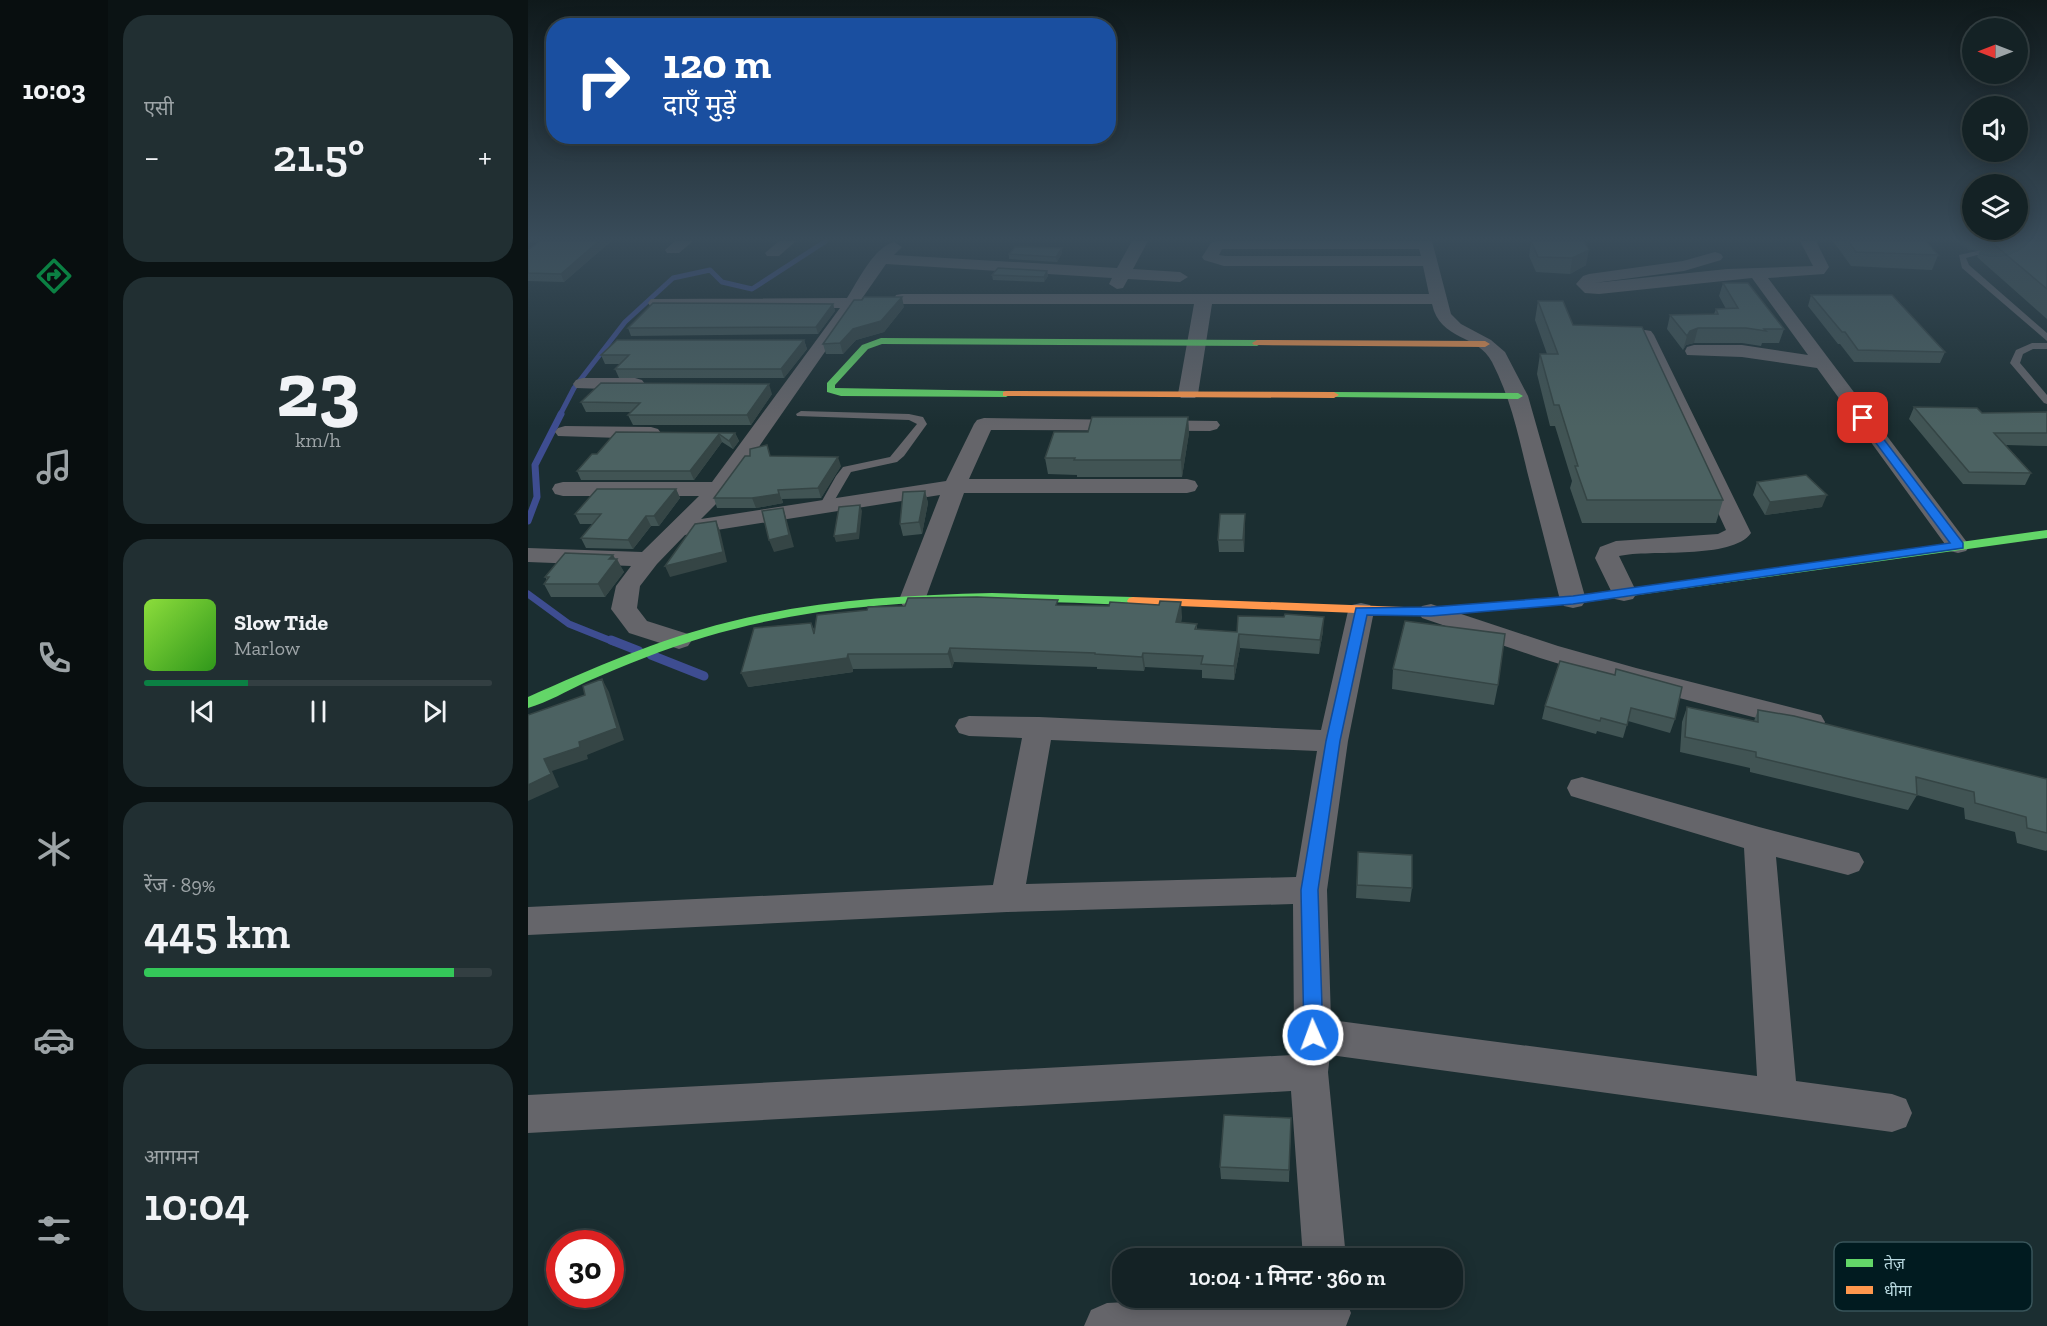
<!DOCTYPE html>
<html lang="hi">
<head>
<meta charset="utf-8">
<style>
	body { margin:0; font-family:"Zilla Slab","Noto Sans Devanagari",serif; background:#212f32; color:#f1f3f6; height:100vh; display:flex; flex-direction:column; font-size:22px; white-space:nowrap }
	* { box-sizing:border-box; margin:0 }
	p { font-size:20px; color:#9da4a7 }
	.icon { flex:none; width:33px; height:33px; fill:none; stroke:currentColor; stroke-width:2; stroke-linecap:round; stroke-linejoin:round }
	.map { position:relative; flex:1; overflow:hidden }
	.panel { display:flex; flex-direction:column; gap:15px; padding:15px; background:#0b1314; width:420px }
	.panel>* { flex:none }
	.guide { position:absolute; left:18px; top:18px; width:570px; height:126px; border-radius:24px; box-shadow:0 3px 15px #0003,0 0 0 2px #333f42; background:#1a4fa0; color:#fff; overflow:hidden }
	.needle { width:39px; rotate:270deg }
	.tools { position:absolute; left:1434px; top:18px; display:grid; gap:12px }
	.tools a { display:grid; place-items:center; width:66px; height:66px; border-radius:50%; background:#142225; box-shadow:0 3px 15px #0003,0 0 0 2px #333f42; font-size:30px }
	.speed { position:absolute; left:18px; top:1230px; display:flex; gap:12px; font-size:30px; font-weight:700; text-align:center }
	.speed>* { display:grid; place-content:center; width:78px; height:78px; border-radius:50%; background:#142225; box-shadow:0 3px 15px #0003,0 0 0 2px #333f42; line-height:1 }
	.speed .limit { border:9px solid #d22; background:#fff; color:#111 }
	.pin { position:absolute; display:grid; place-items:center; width:51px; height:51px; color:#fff; margin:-26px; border-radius:12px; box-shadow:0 3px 9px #0006 }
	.me { position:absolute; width:66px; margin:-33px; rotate:358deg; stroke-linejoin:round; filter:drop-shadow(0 0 4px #0008) }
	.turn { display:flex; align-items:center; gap:21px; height:126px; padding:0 18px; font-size:27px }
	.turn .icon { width:78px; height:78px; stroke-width:2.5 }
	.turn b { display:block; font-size:42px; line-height:51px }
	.big { font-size:45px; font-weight:600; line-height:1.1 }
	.panel .card { flex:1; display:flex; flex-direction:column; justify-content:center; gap:9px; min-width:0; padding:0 21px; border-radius:24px; background:#212f32 }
	.panel .dial { align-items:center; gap:0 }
	.dial b { font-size:78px; line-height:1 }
	.song { display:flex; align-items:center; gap:18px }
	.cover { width:72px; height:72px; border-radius:9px; background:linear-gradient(135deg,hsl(90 70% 55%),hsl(110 70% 35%)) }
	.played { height:6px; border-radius:3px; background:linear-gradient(90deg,#0b8043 30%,#333f42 30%) }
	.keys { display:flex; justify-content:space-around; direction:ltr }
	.heat { display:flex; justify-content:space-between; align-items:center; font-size:33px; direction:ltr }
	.charge { height:9px; border-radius:4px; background:linear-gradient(90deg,#34c759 89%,#333f42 0) }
	.trip { position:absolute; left:584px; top:1248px; width:351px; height:60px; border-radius:24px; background:#142225; box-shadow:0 3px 15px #0003,0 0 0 2px #333f42; font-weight:600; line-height:60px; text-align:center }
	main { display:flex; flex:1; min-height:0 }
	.tab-bar { display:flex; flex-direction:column; width:108px; justify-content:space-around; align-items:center; background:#080e0f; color:#9da4a7 }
	.tab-bar .icon { width:42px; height:42px }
	.tab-bar .on { color:#0b8043 }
	.tab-bar b { font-size:27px; color:#f1f3f6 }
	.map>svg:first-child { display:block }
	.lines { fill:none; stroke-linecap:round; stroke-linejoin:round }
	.stream-far2 { stroke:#3e4d91; stroke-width:5 }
	.stream-far1 { stroke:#3e4d91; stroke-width:7 }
	.stream { stroke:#3e4d91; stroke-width:9 }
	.lane { fill:#65656a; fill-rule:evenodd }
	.street { fill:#65656a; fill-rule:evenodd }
	.fast { fill:#63d668; fill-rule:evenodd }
	.slow { fill:#ff974d; fill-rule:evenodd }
	.wall { fill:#415454 }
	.shaded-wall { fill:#354545 }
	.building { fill:#4c6262; stroke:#354545; stroke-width:1.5 }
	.route { fill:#1a73e8; stroke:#114b97; stroke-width:1.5 }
	.key { fill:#011b20; stroke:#385459; stroke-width:1.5 }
	.key-label { font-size:16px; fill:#b8d8df }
</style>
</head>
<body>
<main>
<nav class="tab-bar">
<b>10:03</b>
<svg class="icon on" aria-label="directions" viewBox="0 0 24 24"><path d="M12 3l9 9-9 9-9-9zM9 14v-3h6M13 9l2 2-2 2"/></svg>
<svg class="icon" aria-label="music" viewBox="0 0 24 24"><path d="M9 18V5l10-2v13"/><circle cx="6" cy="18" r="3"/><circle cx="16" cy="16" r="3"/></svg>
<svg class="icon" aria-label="phone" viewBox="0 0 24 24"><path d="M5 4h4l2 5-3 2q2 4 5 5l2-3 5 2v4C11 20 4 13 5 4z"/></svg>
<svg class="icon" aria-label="climate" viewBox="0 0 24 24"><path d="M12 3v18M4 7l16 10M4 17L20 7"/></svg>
<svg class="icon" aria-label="car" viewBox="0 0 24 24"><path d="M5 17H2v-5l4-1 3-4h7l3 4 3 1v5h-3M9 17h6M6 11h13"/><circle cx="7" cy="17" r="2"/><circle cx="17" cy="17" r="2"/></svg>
<svg class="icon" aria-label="filters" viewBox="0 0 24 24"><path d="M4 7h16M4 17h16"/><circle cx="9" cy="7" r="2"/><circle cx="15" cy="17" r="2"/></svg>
</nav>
<section class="panel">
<div class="card"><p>एसी</p>
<div class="heat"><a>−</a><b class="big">21.5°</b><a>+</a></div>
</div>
<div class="card dial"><b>23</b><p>km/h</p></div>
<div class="card">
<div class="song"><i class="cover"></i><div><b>Slow Tide</b><p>Marlow</p></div></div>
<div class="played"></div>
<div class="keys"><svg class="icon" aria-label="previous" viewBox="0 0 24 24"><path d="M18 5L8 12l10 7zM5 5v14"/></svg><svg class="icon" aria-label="pause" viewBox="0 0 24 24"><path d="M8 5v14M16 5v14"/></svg><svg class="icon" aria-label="next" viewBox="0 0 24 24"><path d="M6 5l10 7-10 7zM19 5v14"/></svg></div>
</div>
<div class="card"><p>रेंज · 89%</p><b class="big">445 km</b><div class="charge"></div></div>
<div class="card"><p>आगमन</p><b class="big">10:04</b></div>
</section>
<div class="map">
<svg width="1519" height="1326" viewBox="0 0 1519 1326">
	<rect width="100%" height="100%" fill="#1b2e31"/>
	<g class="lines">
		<path class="stream-far2" d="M32,415L46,388L97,322L145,278L182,270L194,282L224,289L298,241"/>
		<path class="stream-far1" d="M0,521L9,497L7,465L33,414
			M0,594L41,624L86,642"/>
		<path class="stream" d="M83,640L111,651
			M123,655L176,676"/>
		<path class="lane" d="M1449,251L1472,252V256H1469L1449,255L1438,258L1441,265L1519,333V341L1434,268L1431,255Z
			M1504,343H1519V349H1505L1495,354L1492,363L1519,395V404L1516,403L1482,363L1488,350Z
			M273,411L381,414L395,417L399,424L376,456L369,462L323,472L302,508L296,511L290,508L308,476L315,467L362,457L389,424L381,420L269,416L268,414Z"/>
		<path class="street" d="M147,241H165L151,253H139L137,250Z
			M251,241H268L251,256H239L237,253Z
			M604,241H620L605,269L652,272L660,277L652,282L600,279L595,288L589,289L581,284L584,278L358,264L198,494L173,519L418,481L446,424L449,420L456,418L689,421L692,425L689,429L682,431L463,430L441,479H659L667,481L670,486L667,491L659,493H436L397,600L393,606L384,608L375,606L371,600L412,495L157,535L129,564L112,586L109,608L119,621L160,634L164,640L160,646L151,649L101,633L83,609L88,586L103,566L0,562V548L114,552L171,496H35L27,494L24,489L27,484L35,482H184L312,308H129L123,307L120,303L123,299L319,298C330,281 345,248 366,242L374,247L366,255L589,268Z
			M688,241H904L923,314L933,324L963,340L977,352L1000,396L1058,600L1054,606L1045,608L1036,606L1032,600C1021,557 1010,514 999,471C990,433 982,397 964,362C950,334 912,341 904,304H684L670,394L667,398H653L650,394L666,304H374L368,303L366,299L368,295L374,294H901L895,266H696L676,260L674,257L683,243ZM694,249H891L893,256H697L691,255Z
			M1272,241H1288L1301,267L1296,274L1240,278L1438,541L1442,546L1438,551L1430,553L1422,551L1289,368L1214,357L1159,355L1157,351L1159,347L1166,345H1214L1280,355L1224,278L1071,294L1057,293L1048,284L1055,276L1061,274L1155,261L1187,252L1193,254L1195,257L1193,260L1156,271L1066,283L1199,269L1285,266Z
			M1117,330L1123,331L1126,335L1223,533C1204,560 1122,549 1091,556L1109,593L1105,599L1096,601L1087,599L1067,558L1072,547L1088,541L1190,534L1198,530L1108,335L1111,331Z
			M55,378H107L114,380L117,384L114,388L107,390L48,388L45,384L48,380Z
			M37,426L123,427L130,429L133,433L130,437L123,439L30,436L27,432L30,428Z
			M833,603L842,605L846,611L820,741L799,890L803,1020L1229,1076L1216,848L1043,796L1039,788L1043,780L1054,777L1231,827L1331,853L1336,862L1331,871L1320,875L1248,857L1268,1081L1364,1094L1378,1099L1384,1113L1378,1127L1364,1132L802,1055L800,1072L818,1258H775L763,1091L0,1133V1095L764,1055L766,1035L765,904L479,912L0,935V907L465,885L494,738L441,736L431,733L427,726L431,719L441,716L511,717L793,730L820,611L824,605ZM523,740L789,751L768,877L498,884Z
			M903,604L1030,646L1108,668L1293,715L1297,722L1293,729L1283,732L1097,684L1012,658L894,618L890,612L894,606Z
			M681,1298H817L823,1313L818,1326H556L563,1310L579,1303Z"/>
		<path class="fast" d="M353,338L729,340L734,343L729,346L354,344L340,349L307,385V388L478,391L483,394L478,397L313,396L299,392V383L334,345Z
			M806,392L990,393L995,396L990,399L803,397L801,395Z
			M1519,530V538L1045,604L1006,607L1000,603L1006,599L1045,596Z
			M464,593L605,597L611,601L605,605C462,599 316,595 177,637C136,649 97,665 58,682C39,691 20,702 0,708V697C65,668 131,639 201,622C287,600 375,595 464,593Z"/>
		<path class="slow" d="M729,340L957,341L962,344L957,347L726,345L724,343Z
			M478,391L806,392L811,395L806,398L475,396V392Z
			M605,597L903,608L1006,599L1012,603L1006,607L903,616L601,604L599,601L601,598Z"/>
	</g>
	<path class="wall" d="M1003,241H1056L1058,265L1042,274L1008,272L1001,256Z
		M1305,241H1398L1410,255L1404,270L1323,266Z
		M1431,241H1519V319L1449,257L1452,251L1441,250Z
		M82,242L36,282L0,281V250Z
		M534,248V253L529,262L481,259V254Z
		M519,271L520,276L516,282L465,280L464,275Z
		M1195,283L1256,329L1251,343H1234L1233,346L1214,343H1166L1158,345L1155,350L1139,329L1142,315L1186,314L1188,309H1198L1191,296Z
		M1283,295L1417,352L1412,363L1326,362L1312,344H1310L1280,306Z
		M1010,301L1045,325L1195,500L1188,523H1054L1042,488L1044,481L1027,426H1022L1009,374L1012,354H1019L1007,320Z
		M305,304L307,311L290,334L103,336L100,328Z
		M376,307L356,332L328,340L315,354H298L295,344Z
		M276,340L279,349L256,378H91L87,369L92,364H77L73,355Z
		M244,394L223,425H105L100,415L103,412H58L53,402Z
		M1386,407L1454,413L1519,412V446L1478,445L1503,473L1497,485L1435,484L1381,419Z
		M660,417L661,433L654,477H549V475L520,474L517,458L560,432Z
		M88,432L207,433L211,441L205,449L194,442L166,480H53L49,471L69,454Z
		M243,456L313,466L293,498L254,499L255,503L228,508H189L186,498Z
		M1229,482L1294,507L1237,515L1225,495Z
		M148,489L152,498L131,526H123L105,549L58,548L53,538L65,524H52L47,514Z
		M397,491L400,503L394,534L375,536L372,524Z
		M717,514L716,552H691L690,540Z
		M85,555L96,572L77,597H23L16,584L19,580L17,577Z
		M531,605L654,616L653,623L669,624V629L709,632L795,631L791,654L712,648L706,680L674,678V670L617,667L616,671L569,669V667L426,662L424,668L325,669V672L220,687L283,623L287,631Z
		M1032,661L1147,719L1142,733L1100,721L1095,738L1069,731L1068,734L1014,719L1017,706Z
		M865,669L970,685L966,705L864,689Z
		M1159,707L1226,721L1230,710L1519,779V850L1518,851L1489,843L1487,832L1437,819L1436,808L1389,795L1380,810L1222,772V768L1152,752L1154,722Z
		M830,852L884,888L882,902L828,898Z
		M763,1118L761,1182L693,1179L692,1167Z"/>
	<path class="shaded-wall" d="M71,241H81L82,242L36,282L33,274Z
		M534,248V253L529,262L528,257Z
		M1061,250L1058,265L1042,274L1044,258Z
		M519,271L520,276L516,282V277Z
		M374,297L376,307L356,332L328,340L315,354L312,343L325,329Z
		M305,304L307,311L290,334L288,327Z
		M1170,328L1166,343L1158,345L1155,350L1159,336L1162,331Z
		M276,340L279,349L256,378L253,369Z
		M241,384L244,394L223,425L219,415Z
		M660,417L661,433L654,477L653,460Z
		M207,433L211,441L205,449L201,441Z
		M191,434L194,442L166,480L162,471Z
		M310,457L313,466L293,498L290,488Z
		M148,489L152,498L131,526L126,516Z
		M250,490L255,503L228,508L224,498Z
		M397,491L400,503L394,534L391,522Z
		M1299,495L1294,507L1237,515L1242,502Z
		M332,505L334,511L331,539L308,542L306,536Z
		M255,508L259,521L266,547L246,552L241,540Z
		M717,514V527L716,552L715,540Z
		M118,516L123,526L105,549L100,540Z
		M188,521L192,531L199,562L142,577L137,566Z
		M85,555L88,561L89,559L96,572L77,597L70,584L81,559Z
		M653,602L654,616L650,636L648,622Z
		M796,617L795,631L791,654L792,640Z
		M711,634L712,648L706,680V666Z
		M422,648L426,662L424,668L420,654Z
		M615,653L617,667L616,671L614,657Z
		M320,654L325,669V672L220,687L213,673Z
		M74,679L81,692L96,740L59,755L60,759L24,771L31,787L0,801V785L16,759Z"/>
	<path class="building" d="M12,241H71L33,274L0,273V250Z
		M1003,241H1056L1061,250L1044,258L1010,257Z
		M1320,241H1398L1410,255L1328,252Z
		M1462,241H1519V289Z
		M487,247L534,248L528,257L481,254Z
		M470,268L519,271L516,277L464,275Z
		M1195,283H1220L1256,329H1236L1238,331L1218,328H1170L1162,331L1159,336L1142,315L1190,314L1188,309L1210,308Z
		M1283,295H1364L1417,352L1330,350L1317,332H1314Z
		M336,297H374L353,321L325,329L312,343L295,344L326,300H334Z
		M1010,301H1035L1045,325L1114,327L1195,500H1059L1047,466H1050L1031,405H1026L1012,354H1030Z
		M125,303L305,304L288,327L100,328Z
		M89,340H276L253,369H87L101,355H73Z
		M73,383L241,384L219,415H100L112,403L53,402Z
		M1386,407L1449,408L1454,413L1519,412V433H1466L1503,473L1441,472Z
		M564,417H660L653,460H546L547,458H517L526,432H560Z
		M88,432L207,433L201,441L191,434L162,471H49L64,454H69Z
		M239,445L242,456L310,457L290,488L250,490L251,494L224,498H186L217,456H222V449Z
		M1278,475L1299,495L1242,502L1229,482Z
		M69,489H148L126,516H118L100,540L53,538L73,514H47Z
		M397,491L391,522L372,524L375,492Z
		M332,505L329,533L306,536L311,507Z
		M255,508L261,535L241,540L234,511Z
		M692,514H717L715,540H690Z
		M188,521L195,552L137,566L167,524Z
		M37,553L85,555L81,559H89L70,584H16L21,577H17Z
		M449,597L530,600L528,605L581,606L582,602L631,605L632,601L653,602L648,622L669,624L667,629L709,632L710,616L756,617L757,614L796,617L792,640L711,634L706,666L673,664L675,656L615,653L614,657L567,654V653L422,648L420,654H320L319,658L213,673L226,628L283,623L286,634L289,615L339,610L340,607L377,606L380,598Z
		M877,621L977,634L970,685L865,669Z
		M1032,661L1087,675L1088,669L1154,687L1147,719L1103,708L1099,725L1073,718L1072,721L1017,706Z
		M74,679L89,728L51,742L52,747L16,759L23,774L0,785V715L57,695L55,686Z
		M1159,707L1230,722V710L1266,716L1519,779V833L1499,828L1498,817L1447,803L1446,792L1388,777L1389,795L1228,757V752L1157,737Z
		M830,852L884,855V888L829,885Z
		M696,1115L763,1118L761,1170L692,1167Z"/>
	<linearGradient id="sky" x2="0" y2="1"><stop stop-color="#0f191b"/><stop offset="0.56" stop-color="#394c5a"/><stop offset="1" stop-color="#394c5a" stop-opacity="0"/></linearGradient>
	<rect width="1519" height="427" fill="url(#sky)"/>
	<path class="route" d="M1331,416H1338L1435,543V548L1045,604L903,616L839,615L812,741L790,890L795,1035L792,1041L785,1044L778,1041L776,1035L773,890L798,741L828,608L903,607L1045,596L1422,543L1331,420Z"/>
	<rect x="1306" y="1242" width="198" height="69" rx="9" class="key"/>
	<rect x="1318" y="1259" width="27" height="8" fill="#63d668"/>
	<rect x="1318" y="1286" width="27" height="8" fill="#ff974d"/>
	<g class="key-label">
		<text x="1356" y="1269">तेज़</text>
		<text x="1356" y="1296">धीमा</text>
	</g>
</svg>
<div class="tools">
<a><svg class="needle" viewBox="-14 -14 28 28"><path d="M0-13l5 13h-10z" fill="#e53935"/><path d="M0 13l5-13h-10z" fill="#9da4a7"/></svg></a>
<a><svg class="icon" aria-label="sound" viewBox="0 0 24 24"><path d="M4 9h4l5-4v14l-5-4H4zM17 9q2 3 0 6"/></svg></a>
<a><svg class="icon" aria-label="layers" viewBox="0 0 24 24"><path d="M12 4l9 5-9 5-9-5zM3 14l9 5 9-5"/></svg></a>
</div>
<div class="speed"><div class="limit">30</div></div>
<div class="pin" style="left:1335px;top:418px;background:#d93025"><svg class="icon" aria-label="arrive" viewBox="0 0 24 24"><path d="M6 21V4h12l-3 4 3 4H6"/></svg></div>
<svg class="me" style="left:785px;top:1035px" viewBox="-20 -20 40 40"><circle r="17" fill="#1a73e8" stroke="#fff" stroke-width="3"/><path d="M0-11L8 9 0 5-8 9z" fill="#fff"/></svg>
<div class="trip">10:04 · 1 मिनट · 360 m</div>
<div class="guide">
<div class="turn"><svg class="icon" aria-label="right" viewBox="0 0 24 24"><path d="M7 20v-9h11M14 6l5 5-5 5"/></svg><div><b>120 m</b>दाएँ मुड़ें</div></div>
</div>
</div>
</main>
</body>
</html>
